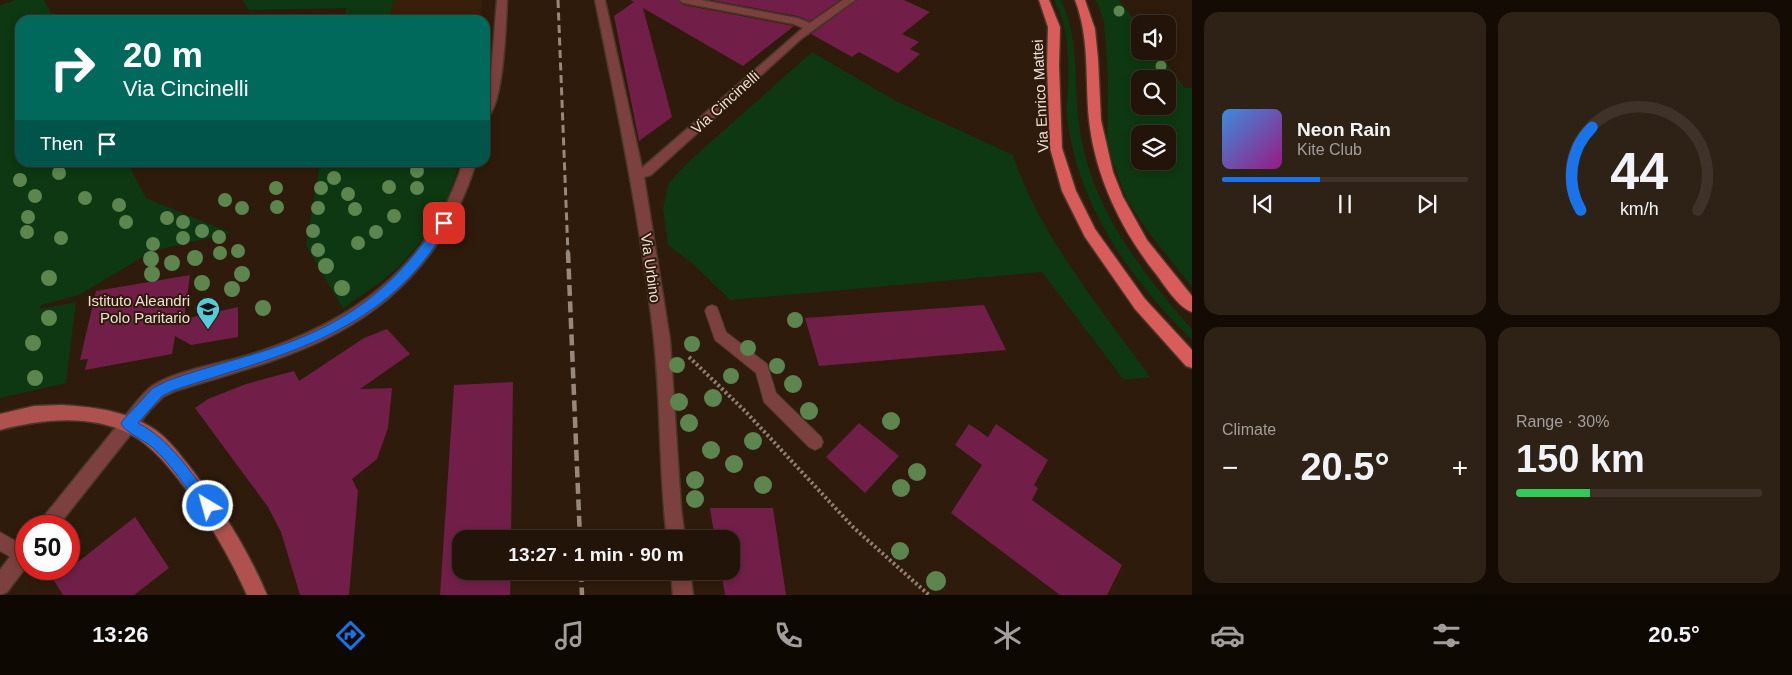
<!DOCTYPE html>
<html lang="en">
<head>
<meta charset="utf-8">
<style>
	body { margin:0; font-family:Helvetica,sans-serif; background:#2e2116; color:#f1f3f6; height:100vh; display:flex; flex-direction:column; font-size:19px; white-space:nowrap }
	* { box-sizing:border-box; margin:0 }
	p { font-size:16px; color:#a29e9c }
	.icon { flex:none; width:28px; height:28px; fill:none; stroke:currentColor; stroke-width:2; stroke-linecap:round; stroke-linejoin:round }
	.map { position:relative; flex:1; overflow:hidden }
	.panel { display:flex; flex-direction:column; gap:12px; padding:12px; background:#130b04; width:600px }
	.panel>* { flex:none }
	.hud { position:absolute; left:15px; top:15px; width:475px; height:152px; border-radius:15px; box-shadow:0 2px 8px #0003,0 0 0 1px #3f3329; background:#00695c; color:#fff; overflow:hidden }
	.controls { position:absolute; left:1131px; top:15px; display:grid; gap:10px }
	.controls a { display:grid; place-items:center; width:45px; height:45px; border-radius:10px; background:#221408; box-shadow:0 2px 8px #0003,0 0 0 1px #3f3329; font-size:25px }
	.speed { position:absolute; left:15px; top:515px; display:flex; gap:10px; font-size:25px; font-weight:700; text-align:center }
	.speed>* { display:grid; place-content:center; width:65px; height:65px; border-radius:50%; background:#221408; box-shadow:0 2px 8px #0003,0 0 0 1px #3f3329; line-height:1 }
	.speed .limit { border:8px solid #d22; background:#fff; color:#111 }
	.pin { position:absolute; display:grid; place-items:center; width:42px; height:42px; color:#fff; margin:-21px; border-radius:10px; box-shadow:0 2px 8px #0006 }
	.me { position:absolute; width:55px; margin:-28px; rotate:323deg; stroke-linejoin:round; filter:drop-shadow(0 0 4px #0008) }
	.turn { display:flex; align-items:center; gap:18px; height:105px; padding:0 25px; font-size:22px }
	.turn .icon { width:65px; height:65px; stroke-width:2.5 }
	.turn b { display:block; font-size:35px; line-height:42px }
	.then { display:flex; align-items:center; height:48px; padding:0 25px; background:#0003; gap:10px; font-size:19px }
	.big { font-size:38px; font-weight:800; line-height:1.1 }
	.panel .card { flex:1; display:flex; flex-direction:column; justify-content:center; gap:8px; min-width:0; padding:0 18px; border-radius:15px; background:#2e2116 }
	.panel .dial { align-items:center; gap:0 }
	.dial svg { height:130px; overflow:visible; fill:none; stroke:#3f3329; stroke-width:7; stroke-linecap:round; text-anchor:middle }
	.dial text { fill:#f1f3f6; stroke:none }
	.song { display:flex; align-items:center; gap:15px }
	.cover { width:60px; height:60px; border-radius:8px; background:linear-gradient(135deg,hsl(210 70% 55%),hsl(310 70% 35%)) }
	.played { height:5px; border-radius:2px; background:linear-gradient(90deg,#1a73e8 40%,#3f3329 40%) }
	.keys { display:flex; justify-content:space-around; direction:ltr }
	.heat { display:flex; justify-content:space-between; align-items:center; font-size:28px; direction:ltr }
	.charge { height:8px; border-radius:4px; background:linear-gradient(90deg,#34c759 30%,#3f3329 0) }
	.panel .tiles { flex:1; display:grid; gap:12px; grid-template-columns:repeat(2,1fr) }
	.trip { position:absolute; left:452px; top:530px; width:288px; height:50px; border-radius:15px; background:#221408; box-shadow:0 2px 8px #0003,0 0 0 1px #3f3329; font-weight:800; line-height:50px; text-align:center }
	.dock { display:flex; height:80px; justify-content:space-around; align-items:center; background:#0e0803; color:#a29e9c }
	.dock .icon { width:35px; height:35px }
	.dock .current { color:#1a73e8 }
	.dock b { font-size:22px; color:#f1f3f6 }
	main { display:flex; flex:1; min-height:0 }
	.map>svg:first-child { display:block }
	.built { fill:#381f0a }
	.green { fill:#0d3811; fill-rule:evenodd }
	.building { fill:#711f49 }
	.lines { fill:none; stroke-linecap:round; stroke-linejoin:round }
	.lane-casing { stroke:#493727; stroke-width:2 }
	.street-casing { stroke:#493727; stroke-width:3 }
	.secondary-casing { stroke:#493727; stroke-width:3 }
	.primary-casing { stroke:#493727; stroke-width:3 }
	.path { stroke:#8f7f72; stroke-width:4; stroke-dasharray:2.5 2.5; stroke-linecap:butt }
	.lane { fill:#7c413e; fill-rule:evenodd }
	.street { fill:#7c413e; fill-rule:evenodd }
	.secondary { fill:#af514e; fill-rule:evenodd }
	.primary { fill:#d75c5a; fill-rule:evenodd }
	.rail-far1 { stroke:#98887b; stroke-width:3; stroke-dasharray:8 4.5; stroke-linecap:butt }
	.rail { stroke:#98887b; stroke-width:4.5; stroke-dasharray:11 5.5; stroke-linecap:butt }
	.tree { fill:#5c864e }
	.route { fill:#1a73e8; stroke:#114b97 }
	.labels { text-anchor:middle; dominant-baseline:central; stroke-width:4; stroke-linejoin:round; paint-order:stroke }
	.street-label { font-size:15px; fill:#eee0d6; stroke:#2e1b0b }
	.poi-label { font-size:15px; fill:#eee0d6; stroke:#2e1b0b; text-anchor:end }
</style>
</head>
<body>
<main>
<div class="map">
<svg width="1192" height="595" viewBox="0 0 1192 595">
	<rect width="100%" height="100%" fill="#2e1b0b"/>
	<path class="built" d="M394,0H483L480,20H388Z"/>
	<path class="green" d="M16,0H44L55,20H20V162L128,163L146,198L231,233L153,251L79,295L41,305L40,309L76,302L66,383L0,398V5Z
		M242,0H394L388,20H344L346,8L249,10Z
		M1054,0H1061C1079,36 1074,76 1078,115C1086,200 1137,267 1192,329V340C1130,279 1076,204 1067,115C1066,106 1068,95 1068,85C1069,56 1068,25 1054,0Z
		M1096,0H1119L1140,28V51H1157L1185,88H1192V287L1149,233L1127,200L1107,146L1108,77L1104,21ZM1140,79H1168V106H1140ZM1140,134H1168V161H1140Z
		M812,52L896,101L1013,155C1038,233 1102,310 1150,377L1124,380L1042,272L730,300L693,264L668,245L663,209L668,184L686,164Z
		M320,163H458C453,201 425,240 398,267C382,283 361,295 343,309L306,245Z"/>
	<path class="building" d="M630,0H677L684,5L794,26L743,66L643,8L672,117L639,141L614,16L634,2Z
		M711,0H840L810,21L797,16Z
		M857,0H904L930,12L902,34L919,42L910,49L920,54L898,73L859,52L852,57L811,34Z
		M190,275L184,319L238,307V337L191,345L175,336L172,354L85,370L88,359L80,360L96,291Z
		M984,305L1006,350L819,366L805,318Z
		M387,329L410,354L360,389L392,388L388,428L377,459L352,479L358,491L349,595H300L281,532L268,507L195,408L208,399L246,384L294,371L299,381L364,338Z
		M513,382L511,539H461V571H511L510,595H440L454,385Z
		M859,423L899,456L865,493L826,457Z
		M969,424L988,437L996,424L1048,460L1034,485L1038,488L1032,500L1122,565L1107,595H1060L951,513L982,465L955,445Z
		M710,508H773L786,595H725L721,571H731V539H715Z
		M135,517L169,568L134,595H63L53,579L69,569Z"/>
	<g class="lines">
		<g class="lane-casing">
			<path id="lane" d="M712,305L717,307L726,332L767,364L776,393L821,437L823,442L821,447L815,450L809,447L764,402L756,373L715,340L705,311L707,307Z
				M0,532L26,547V563L18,561L0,551Z"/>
		</g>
		<g class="street-casing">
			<path id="street" d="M497,0H507C506,19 504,113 485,118V94L491,73Z
				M595,0H605L642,168L803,28L794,24L684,3L679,0H701L797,18L810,23L843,0H855L801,39L651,175L644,177L670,340L681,508L685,539H667C659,472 661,405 654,339C641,225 618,112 595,0Z
				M463,162H476C467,193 453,221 435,247C370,340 276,360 175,391L163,397L150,410L58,526H38L41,520L138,400C142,395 147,390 152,386C173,372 216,364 242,357C347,326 429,271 463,162Z
				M26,543V567L7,592L0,595V570L19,545Z
				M671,571H690L693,595H673Z"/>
		</g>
		<g class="secondary-casing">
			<path id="secondary" d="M62,405C94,407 127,411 154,429C170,440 181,456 193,471C222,509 248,550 267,595H247C227,550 174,456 130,434C91,414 41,419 0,430V414L34,406Z"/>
		</g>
		<g class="primary-casing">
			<path id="primary" d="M1039,0H1049L1060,27L1059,66L1062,148L1076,191L1095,229L1145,299L1192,350V368L1186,366L1135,309L1085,237L1062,191L1050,148L1047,66L1048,27Z
				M1075,0H1085L1095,29L1098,59L1101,120L1113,172L1123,197L1147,240L1192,296V312C1178,307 1165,286 1156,274C1121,230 1095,176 1089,120C1085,79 1090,39 1075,0Z"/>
		</g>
		<path class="path" d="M689,357L745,411L853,527L929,595"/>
		<use href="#lane" class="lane"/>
		<use href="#street" class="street"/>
		<use href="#secondary" class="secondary"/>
		<use href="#primary" class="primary"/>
		<path class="rail-far1" d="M558,0L568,254"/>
		<path class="rail" d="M568,252L580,539
			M581,571L582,595"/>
	</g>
	<g class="tree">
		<circle cx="1119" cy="11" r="5.5"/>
		<circle cx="1161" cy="66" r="5.5"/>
		<circle cx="417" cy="171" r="7"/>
		<circle cx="59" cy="173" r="7"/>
		<circle cx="334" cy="178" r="7"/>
		<circle cx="20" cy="180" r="7"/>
		<circle cx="389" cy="187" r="7"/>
		<circle cx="276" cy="188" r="7"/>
		<circle cx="321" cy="188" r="7"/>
		<circle cx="417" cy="188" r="7"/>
		<circle cx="348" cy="194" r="7"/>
		<circle cx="35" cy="196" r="7"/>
		<circle cx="85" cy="198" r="7"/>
		<circle cx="225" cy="200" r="7"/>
		<circle cx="119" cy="205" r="7"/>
		<circle cx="277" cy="207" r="7"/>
		<circle cx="242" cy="208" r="7"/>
		<circle cx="318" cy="208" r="7"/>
		<circle cx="355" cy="209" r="7"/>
		<circle cx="394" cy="216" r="7"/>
		<circle cx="28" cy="217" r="7"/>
		<circle cx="167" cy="218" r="7"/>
		<circle cx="126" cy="222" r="7"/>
		<circle cx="183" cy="222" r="7"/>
		<circle cx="202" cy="231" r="7"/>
		<circle cx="313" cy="231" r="7"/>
		<circle cx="27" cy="232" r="7"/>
		<circle cx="376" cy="232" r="7"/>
		<circle cx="219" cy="237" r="7"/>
		<circle cx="61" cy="238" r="7"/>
		<circle cx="183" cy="238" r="7"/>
		<circle cx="358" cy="243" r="7"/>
		<circle cx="153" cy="244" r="7"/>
		<circle cx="318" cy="250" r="7"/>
		<circle cx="238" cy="251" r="7"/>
		<circle cx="220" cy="253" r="7"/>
		<circle cx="195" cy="258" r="8"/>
		<circle cx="151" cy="259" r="8"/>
		<circle cx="172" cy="263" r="8"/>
		<circle cx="326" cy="266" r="8"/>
		<circle cx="152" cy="274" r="8"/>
		<circle cx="242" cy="274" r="8"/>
		<circle cx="49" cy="278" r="8"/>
		<circle cx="202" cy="283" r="8"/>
		<circle cx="342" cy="288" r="8"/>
		<circle cx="232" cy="289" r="8"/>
		<circle cx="263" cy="308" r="8"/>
		<circle cx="49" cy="318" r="8"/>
		<circle cx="795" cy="320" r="8"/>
		<circle cx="33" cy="343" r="8"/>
		<circle cx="692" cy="344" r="8"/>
		<circle cx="748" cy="348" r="8"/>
		<circle cx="677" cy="365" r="8"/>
		<circle cx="777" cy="366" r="8"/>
		<circle cx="731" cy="376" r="8"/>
		<circle cx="35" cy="378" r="8"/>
		<circle cx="793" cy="384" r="9"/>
		<circle cx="713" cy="398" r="9"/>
		<circle cx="679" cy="402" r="9"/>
		<circle cx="809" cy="411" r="9"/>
		<circle cx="891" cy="421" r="9"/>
		<circle cx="689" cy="423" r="9"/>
		<circle cx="753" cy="441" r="9"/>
		<circle cx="711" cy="450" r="9"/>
		<circle cx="734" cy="464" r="9"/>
		<circle cx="917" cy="472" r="9"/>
		<circle cx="695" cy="480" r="9"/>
		<circle cx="763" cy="485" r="9"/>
		<circle cx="901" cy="488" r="9"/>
		<circle cx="695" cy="499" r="9"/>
		<circle cx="900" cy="551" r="9"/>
		<circle cx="936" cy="581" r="10"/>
	</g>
	<path class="route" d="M444,219L449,223C388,333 284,354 174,390L162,396L138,423C171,440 190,472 213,501L215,506L213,511L208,513L203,511C187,489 172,465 152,447C144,440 125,432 121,424L123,420L153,388L167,381C207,366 250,357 290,342C359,316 399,280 440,220Z"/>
	<defs>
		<g id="school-pin" transform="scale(1.25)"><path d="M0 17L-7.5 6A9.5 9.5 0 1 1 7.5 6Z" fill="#53cbda" stroke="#2e1b0b"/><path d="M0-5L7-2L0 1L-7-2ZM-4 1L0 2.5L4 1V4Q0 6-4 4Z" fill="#111"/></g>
	</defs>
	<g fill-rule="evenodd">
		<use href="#school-pin" x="208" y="309"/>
	</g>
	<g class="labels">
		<g class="street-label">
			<text transform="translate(1040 96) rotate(-93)">Via Enrico Mattei</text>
			<text transform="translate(725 102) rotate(-42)">Via Cincinelli</text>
			<text transform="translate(651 268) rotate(82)">Via Urbino</text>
		</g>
		<g class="poi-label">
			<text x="190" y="300">Istituto Aleandri<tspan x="190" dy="17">Polo Paritario</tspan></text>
		</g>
	</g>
</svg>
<div class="controls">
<a><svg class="icon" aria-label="sound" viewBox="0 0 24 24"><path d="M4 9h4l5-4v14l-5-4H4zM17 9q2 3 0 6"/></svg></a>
<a><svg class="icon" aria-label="search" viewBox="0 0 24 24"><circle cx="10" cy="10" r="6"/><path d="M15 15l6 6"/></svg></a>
<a><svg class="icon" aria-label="layers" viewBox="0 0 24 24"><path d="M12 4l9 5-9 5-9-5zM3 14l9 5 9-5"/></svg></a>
</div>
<div class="speed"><div class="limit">50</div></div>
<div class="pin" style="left:444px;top:223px;background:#d93025"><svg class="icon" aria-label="arrive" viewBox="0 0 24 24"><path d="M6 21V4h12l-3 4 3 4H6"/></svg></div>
<svg class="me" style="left:208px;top:506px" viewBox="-20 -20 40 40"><circle r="17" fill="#1a73e8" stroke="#fff" stroke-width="3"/><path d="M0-11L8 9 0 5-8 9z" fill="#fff"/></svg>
<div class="trip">13:27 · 1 min · 90 m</div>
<div class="hud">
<div class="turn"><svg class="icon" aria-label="right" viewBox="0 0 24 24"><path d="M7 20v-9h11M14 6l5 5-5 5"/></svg><div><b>20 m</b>Via Cincinelli</div></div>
<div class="then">Then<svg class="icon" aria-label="arrive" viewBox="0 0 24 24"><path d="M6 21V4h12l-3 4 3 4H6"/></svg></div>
</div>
</div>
<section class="panel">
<div class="tiles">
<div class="card">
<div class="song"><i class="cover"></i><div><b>Neon Rain</b><p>Kite Club</p></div></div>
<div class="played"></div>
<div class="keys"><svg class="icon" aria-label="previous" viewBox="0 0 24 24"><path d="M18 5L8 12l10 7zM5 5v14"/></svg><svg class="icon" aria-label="pause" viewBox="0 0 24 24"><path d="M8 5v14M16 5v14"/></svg><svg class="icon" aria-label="next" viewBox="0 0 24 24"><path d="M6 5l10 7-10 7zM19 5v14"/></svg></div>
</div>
<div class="card dial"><svg viewBox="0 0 100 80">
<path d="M14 69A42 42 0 1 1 86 69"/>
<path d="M14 69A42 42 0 0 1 21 18" stroke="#1a73e8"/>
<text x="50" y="56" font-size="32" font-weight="700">44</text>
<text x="50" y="72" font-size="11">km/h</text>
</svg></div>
<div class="card"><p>Climate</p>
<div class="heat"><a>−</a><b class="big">20.5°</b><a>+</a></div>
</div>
<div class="card"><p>Range · 30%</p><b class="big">150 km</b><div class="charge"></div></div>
</div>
</section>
</main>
<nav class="dock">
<b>13:26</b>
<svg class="icon current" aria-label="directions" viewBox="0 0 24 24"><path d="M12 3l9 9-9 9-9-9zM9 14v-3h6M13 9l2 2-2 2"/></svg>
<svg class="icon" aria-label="music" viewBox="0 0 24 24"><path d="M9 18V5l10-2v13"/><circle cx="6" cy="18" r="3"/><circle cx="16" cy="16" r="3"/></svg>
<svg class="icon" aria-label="phone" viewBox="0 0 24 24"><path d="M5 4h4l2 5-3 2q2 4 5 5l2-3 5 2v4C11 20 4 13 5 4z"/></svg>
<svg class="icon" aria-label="climate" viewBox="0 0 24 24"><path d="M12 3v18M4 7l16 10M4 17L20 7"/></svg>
<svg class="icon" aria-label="car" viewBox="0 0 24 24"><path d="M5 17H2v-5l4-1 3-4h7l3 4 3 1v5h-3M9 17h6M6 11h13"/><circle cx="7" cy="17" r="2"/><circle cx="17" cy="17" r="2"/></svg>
<svg class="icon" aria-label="filters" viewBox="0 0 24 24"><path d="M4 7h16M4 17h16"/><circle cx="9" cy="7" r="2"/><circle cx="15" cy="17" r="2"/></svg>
<b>20.5°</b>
</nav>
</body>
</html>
